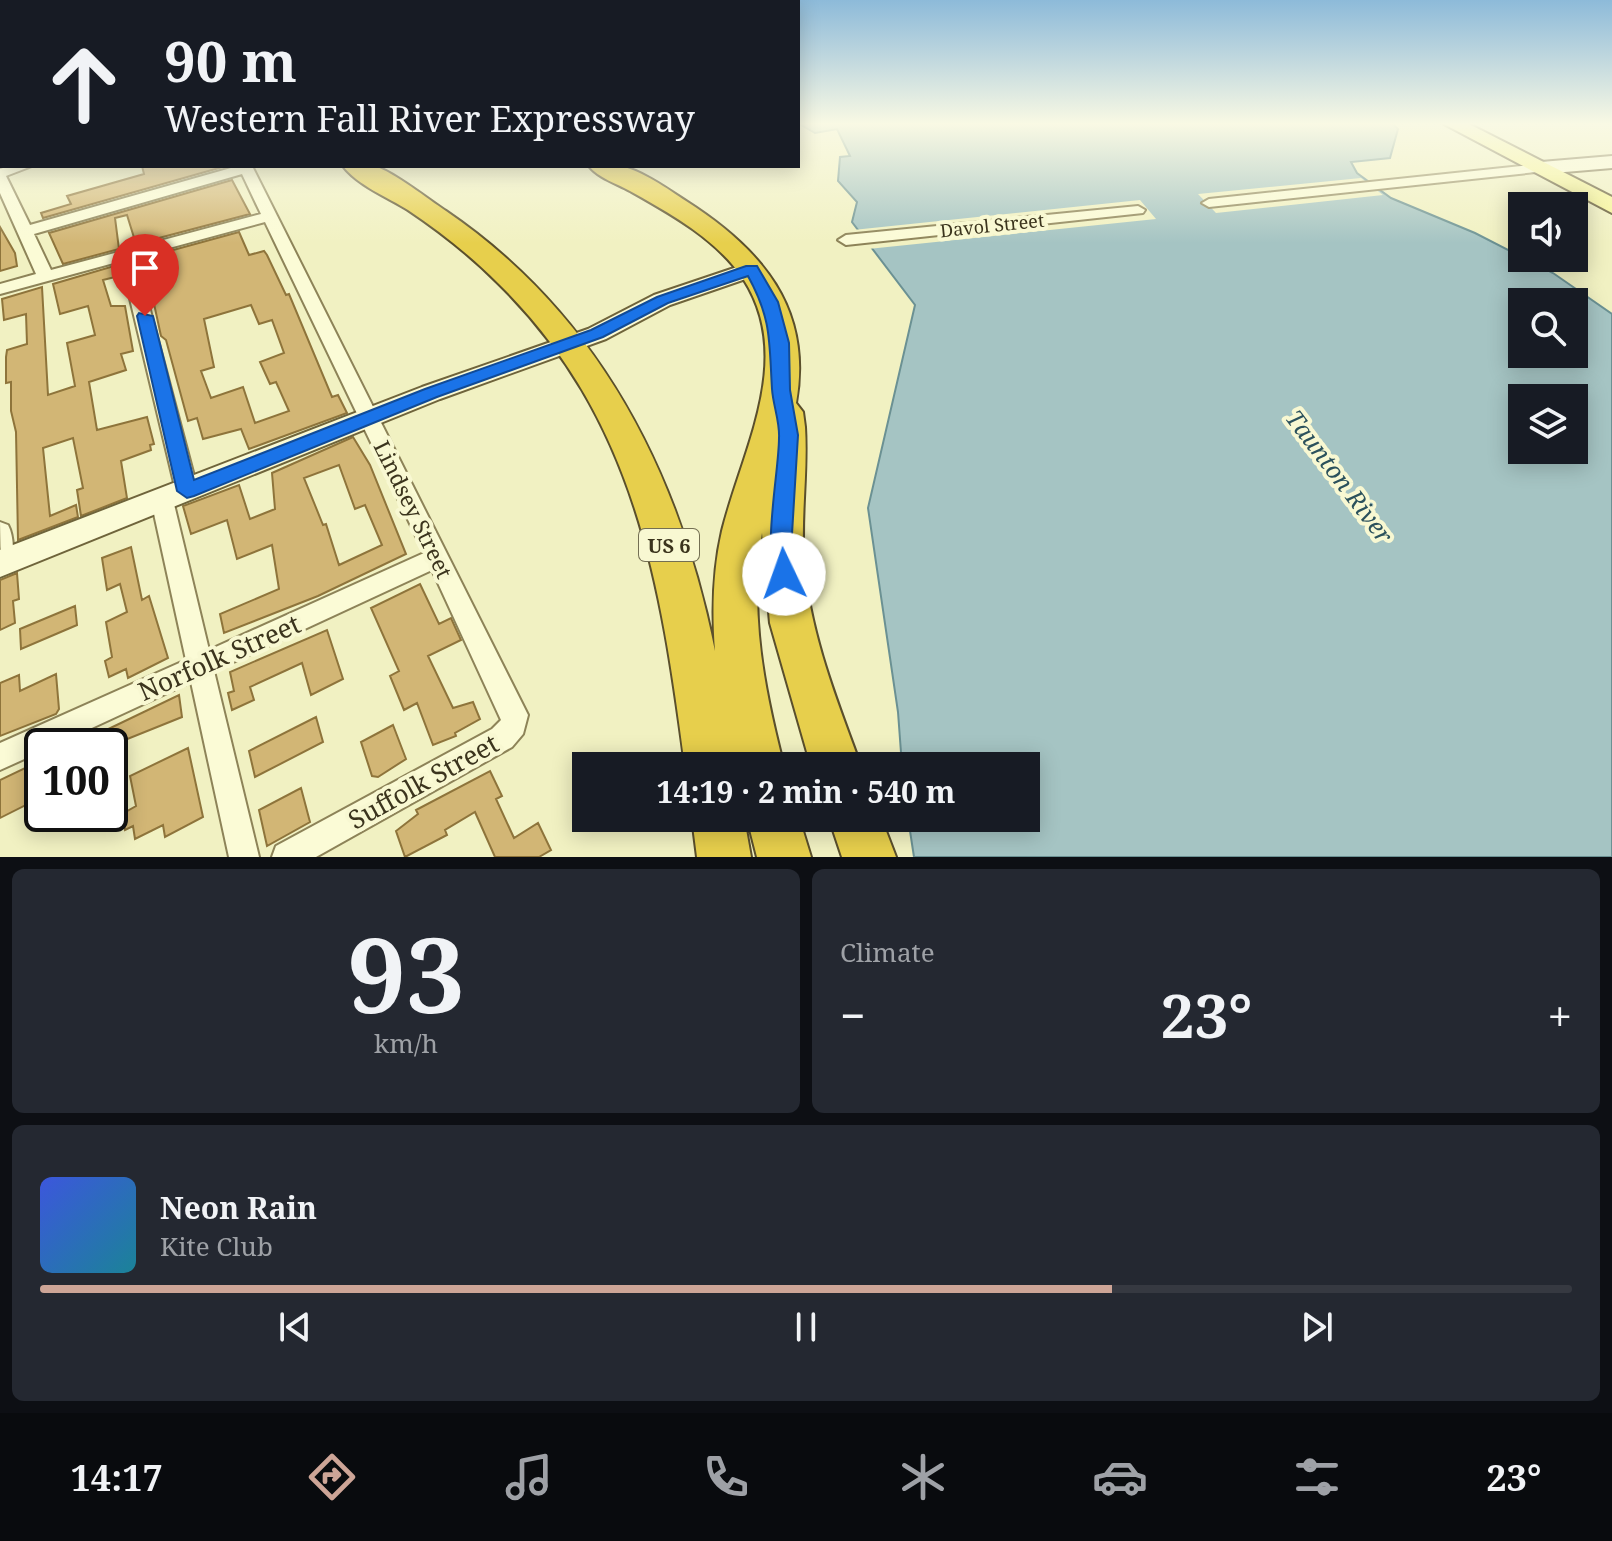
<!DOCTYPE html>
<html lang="en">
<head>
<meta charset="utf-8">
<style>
	body { margin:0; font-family:"Noto Serif",serif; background:#242831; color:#f1f3f6; height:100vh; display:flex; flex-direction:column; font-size:30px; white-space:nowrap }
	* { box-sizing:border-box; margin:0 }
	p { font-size:26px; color:#9ea1a6 }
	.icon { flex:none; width:44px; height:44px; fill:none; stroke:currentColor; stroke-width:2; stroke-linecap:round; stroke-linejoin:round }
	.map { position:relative; height:857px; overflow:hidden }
	.panel { display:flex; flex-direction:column; gap:12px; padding:12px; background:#0d0f14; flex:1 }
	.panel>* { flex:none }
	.guide { position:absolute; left:0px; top:0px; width:800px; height:168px; box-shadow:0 4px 20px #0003; background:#171b24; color:#f1f3f6; overflow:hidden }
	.tools { position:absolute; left:1508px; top:192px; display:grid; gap:16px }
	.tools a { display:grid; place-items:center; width:80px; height:80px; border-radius:0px; background:#171b24; box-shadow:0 4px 20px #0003; font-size:40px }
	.speed { position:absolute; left:24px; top:728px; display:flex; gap:16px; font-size:40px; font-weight:700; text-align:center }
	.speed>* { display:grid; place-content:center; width:104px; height:104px; border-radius:50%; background:#171b24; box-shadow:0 4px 20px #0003; line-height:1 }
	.speed .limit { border:4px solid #111; border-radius:12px; background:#fff; color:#111 }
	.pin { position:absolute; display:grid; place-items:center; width:68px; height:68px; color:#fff; margin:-82px -34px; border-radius:50% 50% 50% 0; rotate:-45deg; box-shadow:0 0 8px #0007 }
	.pin .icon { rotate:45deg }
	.me { position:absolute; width:88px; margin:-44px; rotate:357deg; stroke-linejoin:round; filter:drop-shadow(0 0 6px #0008) }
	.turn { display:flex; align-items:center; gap:28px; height:168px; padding:0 32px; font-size:36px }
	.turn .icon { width:104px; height:104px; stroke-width:2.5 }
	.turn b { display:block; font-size:56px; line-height:68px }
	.big { font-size:60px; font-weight:700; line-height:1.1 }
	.panel .widget { flex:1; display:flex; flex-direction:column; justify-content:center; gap:12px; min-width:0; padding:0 28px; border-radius:12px; background:#242831 }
	.panel .dial { align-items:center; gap:0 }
	.dial b { font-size:104px; line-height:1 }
	.song { display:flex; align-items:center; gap:24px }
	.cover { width:96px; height:96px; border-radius:12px; background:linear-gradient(135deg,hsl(230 70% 55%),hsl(190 70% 35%)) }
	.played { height:8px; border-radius:4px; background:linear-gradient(90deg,#cda597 70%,#363941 70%) }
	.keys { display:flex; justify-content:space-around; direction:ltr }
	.heat { display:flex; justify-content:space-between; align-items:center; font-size:44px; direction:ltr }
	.panel .tiles { flex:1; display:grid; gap:12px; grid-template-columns:1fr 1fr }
	.widget:last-child { grid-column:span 2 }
	.trip { position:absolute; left:572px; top:752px; width:468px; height:80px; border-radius:0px; background:#171b24; box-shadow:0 4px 20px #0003; font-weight:700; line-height:80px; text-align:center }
	.menu { display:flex; height:128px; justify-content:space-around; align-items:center; background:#090b0e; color:#9ea1a6 }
	.menu .icon { width:56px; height:56px }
	.menu .on { color:#cda597 }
	.menu b { font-size:36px; color:#f1f3f6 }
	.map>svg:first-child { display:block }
	.water { fill:#a5c4c3; stroke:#6b9193; stroke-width:2; fill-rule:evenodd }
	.pier { fill:#f1f1c2 }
	.building { fill:#d2b675; stroke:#8e743b; stroke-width:2; fill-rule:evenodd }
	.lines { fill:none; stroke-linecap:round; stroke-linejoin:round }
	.street-casing { stroke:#8d8358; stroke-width:4 }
	.secondary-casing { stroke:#6f643b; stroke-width:4 }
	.primary-casing { stroke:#5a4f2c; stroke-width:4 }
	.highway-casing { stroke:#5a4f2c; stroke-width:4 }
	.street { fill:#fbfbd6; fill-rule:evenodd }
	.secondary { fill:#fbfbd6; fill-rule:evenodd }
	.primary { fill:#f7f597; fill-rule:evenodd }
	.highway { fill:#e7cf4c; fill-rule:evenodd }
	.route { fill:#1a73e8; stroke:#114b97; stroke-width:2 }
	.labels { text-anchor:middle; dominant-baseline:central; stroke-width:8; stroke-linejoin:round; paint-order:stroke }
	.far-street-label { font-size:18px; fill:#3b341d; stroke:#f8f8d2 }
	.shield { fill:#f8f8d2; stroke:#746f53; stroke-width:2 }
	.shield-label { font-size:20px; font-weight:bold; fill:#3b341d }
	.street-label { font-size:22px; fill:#3b341d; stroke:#f8f8d2 }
	.water-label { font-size:24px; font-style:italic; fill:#2b515c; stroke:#f8f8d2 }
	.near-street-label { font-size:26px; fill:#3b341d; stroke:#f8f8d2 }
</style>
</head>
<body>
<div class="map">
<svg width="1612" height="857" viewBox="0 0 1612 857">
	<rect width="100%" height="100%" fill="#f1f1c2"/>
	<path class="water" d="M798,123H1392L1398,129L1390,158L1351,162L1357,173L1391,198L1475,233L1553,273L1612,314V857H914L908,818H1026V766H902L898,712L868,508L915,305L852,222L857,202L838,181L840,157L850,156L837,129L815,133ZM1522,302H1574V354H1522ZM1522,398H1574V450H1522Z"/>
	<path class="pier" d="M1361,178L1383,195L1216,213L1198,194Z
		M1140,200L1156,219L868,249L853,230Z"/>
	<path class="building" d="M142,166H226L43,218L41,213L71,204L67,196L144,174Z
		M232,180L250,214L136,244L127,215L115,218L119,249L63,264L49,233Z
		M0,227L15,253L17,266L0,271Z
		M239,232L249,255L264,251L267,255L286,295L289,294L332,397L338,395L347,413L249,449L241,429L203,439L197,418L188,421L166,340L161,336L144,258ZM251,305L259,324L272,320L284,353L260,362L270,384L276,382L289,411L255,423L243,387L211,398L201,371L214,367L204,319Z
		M114,266L115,277L103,280L111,306H125L133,351L121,354L126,370L89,382L97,430L147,417L154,444L150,445L151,450L121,461L127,498L81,516L77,490L83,488L73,438L43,448L50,516L76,505L78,517L18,540L16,432L11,411V382L6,383V357L7,350L27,344L26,314L4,320L2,299L42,287L48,395L75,386L67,343L95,335L88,306L60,314L53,284Z
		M353,437L370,465L406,554L318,596L224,633L220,614L279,589L272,545L237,559L227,520L191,534L183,506L239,485L250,519L275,509L272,473ZM339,465L355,509L365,505L382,545L339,565L326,524L323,525L304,478Z
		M131,547L142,600L149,596L168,658L128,678L126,669L109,677L105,661L112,657L106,622L127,612L120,584L107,590L102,558Z
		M17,573L19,599L13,601L15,623L0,630V580Z
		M420,584L439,624L451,618L461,640L428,656L453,708L473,702L480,719L455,733L456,736L433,745L417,703L404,710L390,676L399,671L371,608Z
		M75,606L77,625L21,649L20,629Z
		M327,630L343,679L311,695L302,663L250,687L254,700L232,710L228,693L234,691L230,672Z
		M56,674L59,709L56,714L0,736V683L19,675L20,691Z
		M179,695L182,717L110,746H73Z
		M316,717L323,742L255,777L249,751Z
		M393,725L406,759L378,777L372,776L361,742Z
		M188,748L203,817L165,837L163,825L135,839L133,826L125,830L122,814L136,806L130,776Z
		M42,760V797L0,818V780Z
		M490,771L502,796L496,799L514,838L538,823L551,850L539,857H495L475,812L445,830L447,835L405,857L396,831L418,814L416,810Z
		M301,788L310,822L267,846L259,810Z"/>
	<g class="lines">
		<g class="street-casing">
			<path id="street" d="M1541,164L1548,168L1546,171L1209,207L1202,203L1209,199Z
				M9,166H32L6,176L30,225L238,166H252L528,715L523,734L512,747L316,857H272L276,846L492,729L501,720L432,570L214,671L259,857H229L191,682L53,746H42V751L0,770V743L186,660L151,500L154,494H170L173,500L209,650L424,553L265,222L136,257L198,491L195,497H179L176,491L121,261L0,294V284L36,274L0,193V169ZM242,174L261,214L51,270L34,234Z
				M1138,206L1145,210L1143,213L846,245L838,240L846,235Z
				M0,522L8,525C14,536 15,559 9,571L1,573Z"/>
		</g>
		<g class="secondary-casing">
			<path id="secondary" d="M1612,156V168L1541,174L1531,168L1541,162Z
				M752,262L760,264L763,269L760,274L670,305L606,339L440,399L0,577V550L422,387L588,329L654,295Z"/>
		</g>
		<g class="primary-casing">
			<path id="primary" d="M1442,123H1467L1612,197V213Z"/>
		</g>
		<g class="highway-casing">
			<path id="highway" d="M343,166C352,166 365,164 374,166C394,172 428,199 446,211C600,316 679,473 715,651C712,611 713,570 722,531C742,450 795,360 744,280C718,240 671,214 630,191C618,184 598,178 589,166C599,166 611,164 620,166C641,170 668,189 686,201C761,249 813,308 796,403L803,412L805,427C808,473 800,518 804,563C810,634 837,701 861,766H811L770,623L762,533C749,613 764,689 784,766H685C661,584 636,418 498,283C471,256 441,232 408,210C389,198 357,185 343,166Z
				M692,818H744L751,857H697Z
				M747,818H799L811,857H757Z
				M829,818H881L896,857H842Z"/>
		</g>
		<use href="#street" class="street"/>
		<use href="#secondary" class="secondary"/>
		<use href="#primary" class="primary"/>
		<use href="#highway" class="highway"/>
	</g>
	<linearGradient id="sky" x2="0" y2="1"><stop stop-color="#8dbad9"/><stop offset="0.51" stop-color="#f9f9e4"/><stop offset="1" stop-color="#f9f9e4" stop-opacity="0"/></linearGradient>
	<rect width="1612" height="243" fill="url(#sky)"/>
	<path class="route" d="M746,266H757L778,302L789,343L790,390L798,435L792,534L795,574L792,580H777C762,551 779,472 779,438C780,422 773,405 772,389C769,341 772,320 748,276L668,303L603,337L437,397L194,496L187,498L177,491L137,316L139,313L153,316L194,480L425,389L591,330L657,297Z"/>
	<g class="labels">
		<g class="far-street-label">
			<text transform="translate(992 225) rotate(-6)">Davol Street</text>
		</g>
		<rect class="shield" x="639" y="529" width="60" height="32" rx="6"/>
		<g class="shield-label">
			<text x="669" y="545">US 6</text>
		</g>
		<g class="street-label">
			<text transform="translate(414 509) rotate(64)">Lindsey Street</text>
		</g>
		<g class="water-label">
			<text transform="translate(1340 476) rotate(53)">Taunton River</text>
		</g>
		<g class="near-street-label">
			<text transform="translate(219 657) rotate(-24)">Norfolk Street</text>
			<text transform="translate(423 781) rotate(-29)">Suffolk Street</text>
		</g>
	</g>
</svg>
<div class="tools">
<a><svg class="icon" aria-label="sound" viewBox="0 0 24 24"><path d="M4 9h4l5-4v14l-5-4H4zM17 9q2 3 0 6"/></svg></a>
<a><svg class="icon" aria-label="search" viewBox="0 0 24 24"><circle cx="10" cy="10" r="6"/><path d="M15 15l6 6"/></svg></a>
<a><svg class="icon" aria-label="layers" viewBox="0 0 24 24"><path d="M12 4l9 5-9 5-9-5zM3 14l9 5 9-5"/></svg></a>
</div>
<div class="speed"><div class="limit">100</div></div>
<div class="pin" style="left:145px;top:316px;background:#d93025"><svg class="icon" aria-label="arrive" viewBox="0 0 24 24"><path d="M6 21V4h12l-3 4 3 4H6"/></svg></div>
<svg class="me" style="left:784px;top:574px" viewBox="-20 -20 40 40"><circle r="19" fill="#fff"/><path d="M0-13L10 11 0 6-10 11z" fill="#1a73e8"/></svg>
<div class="trip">14:19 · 2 min · 540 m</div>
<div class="guide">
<div class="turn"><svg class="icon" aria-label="ahead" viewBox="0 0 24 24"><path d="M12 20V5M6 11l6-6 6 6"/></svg><div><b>90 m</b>Western Fall River Expressway</div></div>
</div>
</div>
<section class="panel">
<div class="tiles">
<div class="widget dial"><b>93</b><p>km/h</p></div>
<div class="widget"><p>Climate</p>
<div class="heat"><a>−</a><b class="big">23°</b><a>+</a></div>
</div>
<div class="widget">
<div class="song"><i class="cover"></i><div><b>Neon Rain</b><p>Kite Club</p></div></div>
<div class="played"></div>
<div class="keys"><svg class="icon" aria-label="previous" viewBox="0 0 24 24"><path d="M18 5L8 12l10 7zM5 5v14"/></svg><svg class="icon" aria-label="pause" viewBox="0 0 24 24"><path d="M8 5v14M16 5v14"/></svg><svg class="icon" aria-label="next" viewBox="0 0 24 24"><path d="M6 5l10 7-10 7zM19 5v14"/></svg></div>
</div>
</div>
</section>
<nav class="menu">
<b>14:17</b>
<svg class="icon on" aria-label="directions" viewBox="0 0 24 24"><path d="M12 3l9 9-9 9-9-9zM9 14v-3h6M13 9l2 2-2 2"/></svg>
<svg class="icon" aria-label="music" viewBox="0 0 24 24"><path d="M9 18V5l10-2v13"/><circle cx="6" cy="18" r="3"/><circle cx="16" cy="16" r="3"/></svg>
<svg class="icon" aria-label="phone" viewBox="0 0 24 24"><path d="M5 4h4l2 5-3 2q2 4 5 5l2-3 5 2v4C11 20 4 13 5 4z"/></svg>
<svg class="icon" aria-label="climate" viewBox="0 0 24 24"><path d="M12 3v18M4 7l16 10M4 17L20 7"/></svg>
<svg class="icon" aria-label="car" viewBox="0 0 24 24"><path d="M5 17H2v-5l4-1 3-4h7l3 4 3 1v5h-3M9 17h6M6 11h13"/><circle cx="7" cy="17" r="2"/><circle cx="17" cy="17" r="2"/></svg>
<svg class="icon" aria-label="filters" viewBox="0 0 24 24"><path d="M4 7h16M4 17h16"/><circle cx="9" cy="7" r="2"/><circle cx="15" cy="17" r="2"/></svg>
<b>23°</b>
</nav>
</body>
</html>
